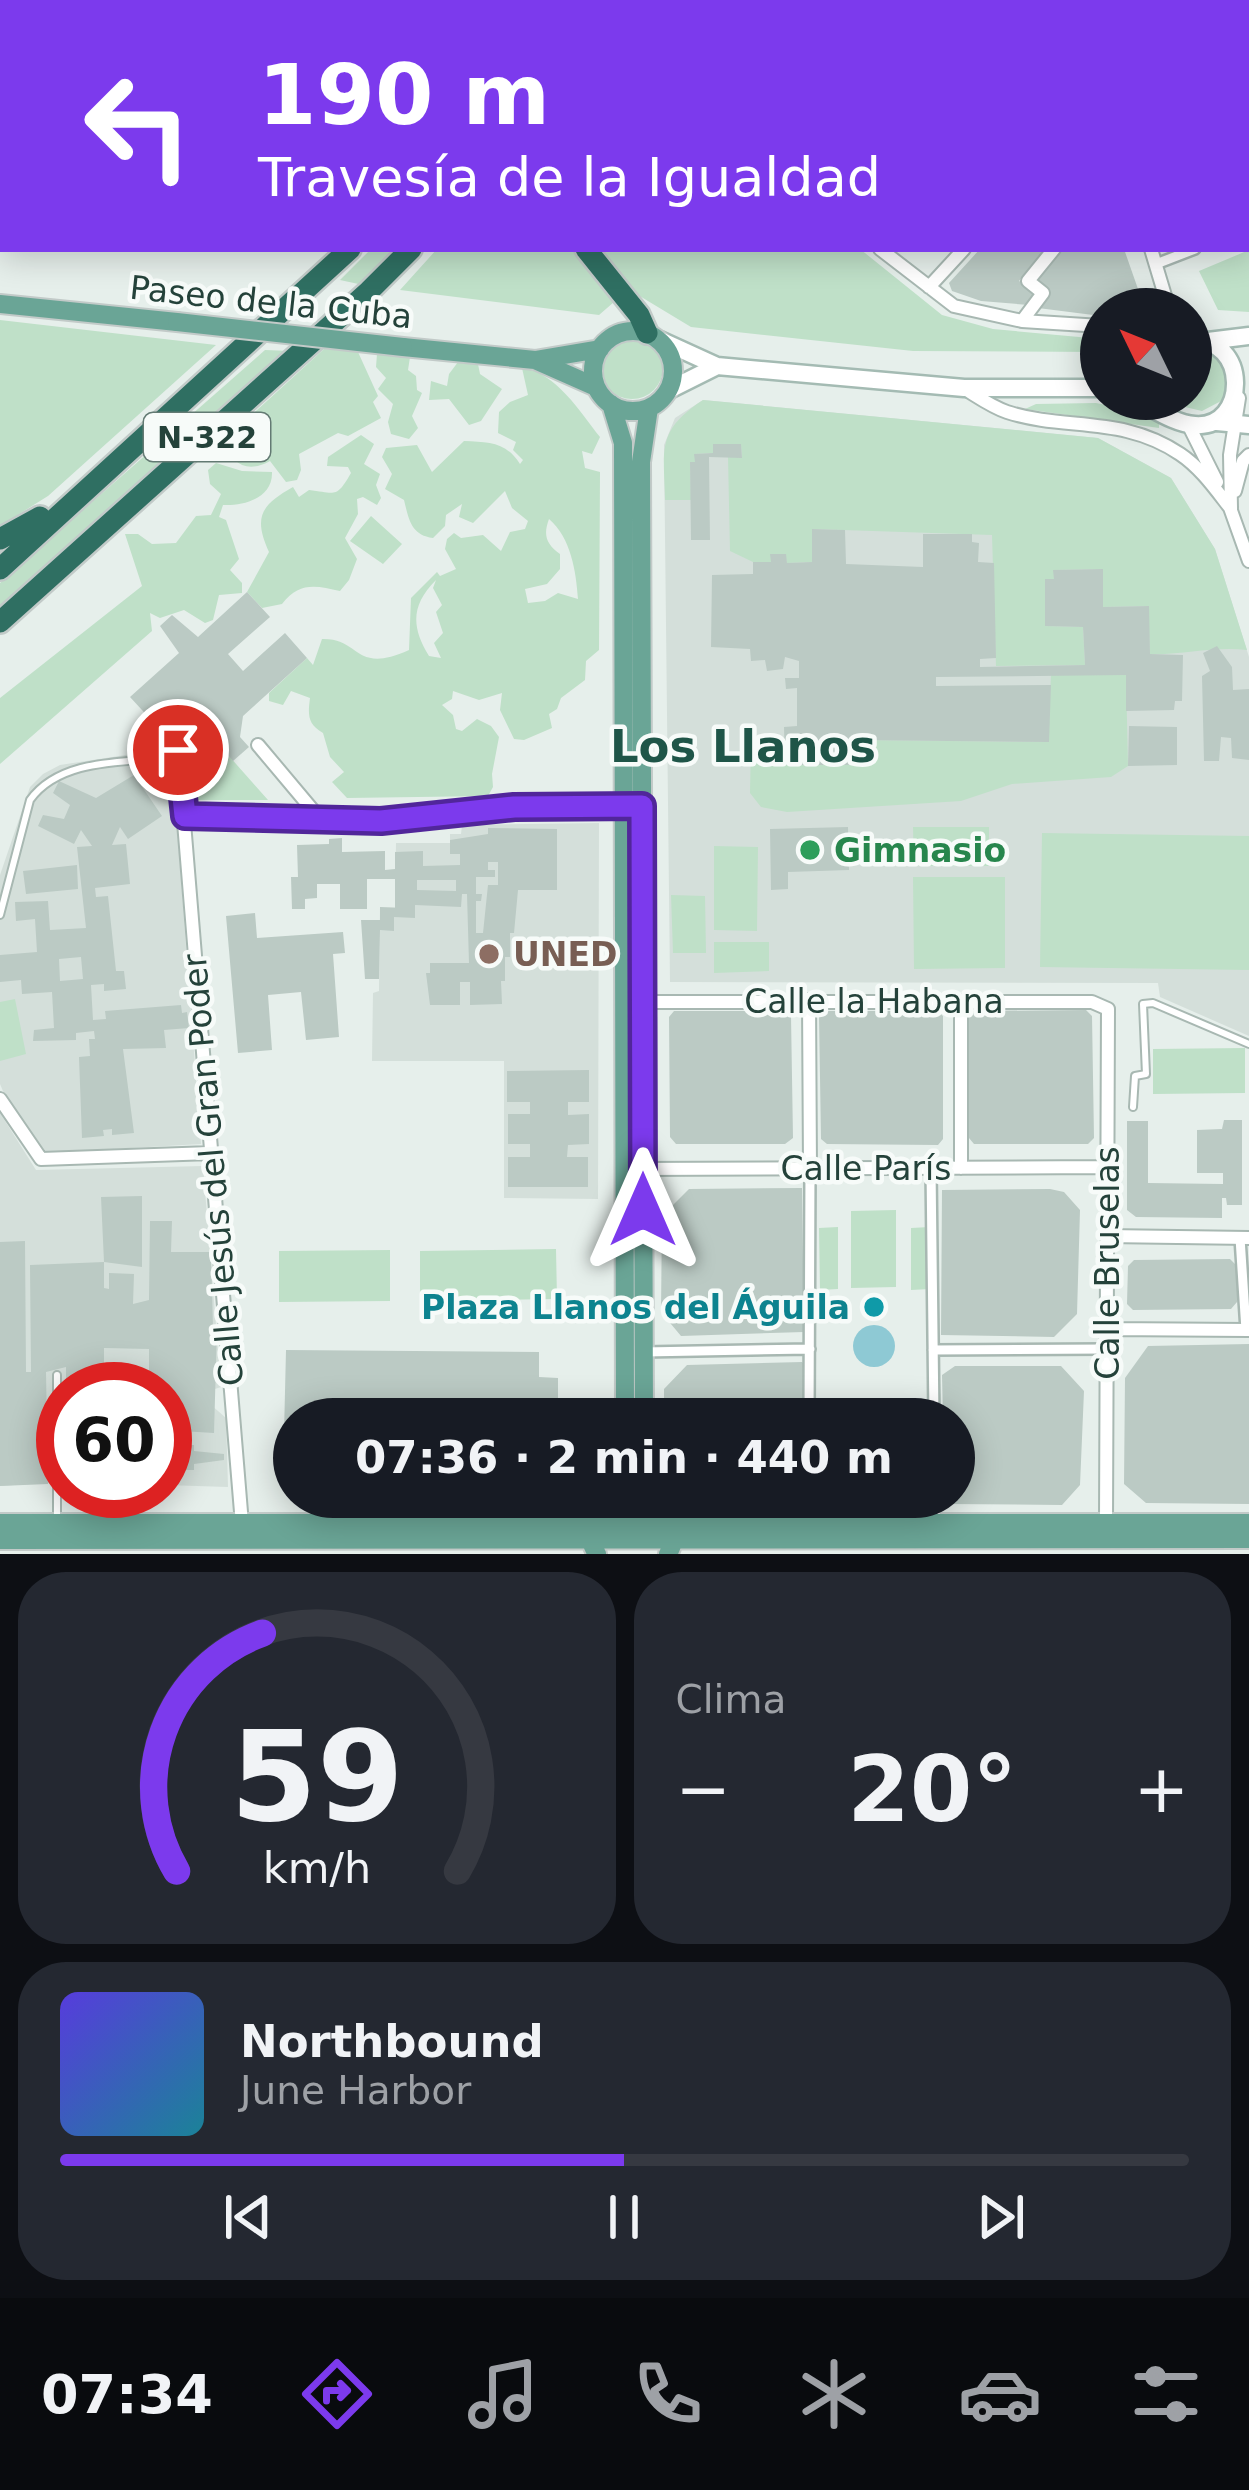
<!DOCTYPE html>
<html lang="es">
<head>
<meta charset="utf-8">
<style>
	body { margin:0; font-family:"DejaVu Sans",sans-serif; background:#242831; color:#f1f3f6; height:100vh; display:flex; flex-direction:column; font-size:45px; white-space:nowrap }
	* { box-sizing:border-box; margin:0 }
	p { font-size:39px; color:#9ea1a6 }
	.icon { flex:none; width:66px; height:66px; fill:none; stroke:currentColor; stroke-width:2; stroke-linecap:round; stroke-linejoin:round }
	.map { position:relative; height:1554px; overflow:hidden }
	.drawer { display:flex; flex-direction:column; gap:18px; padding:18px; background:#0d0f14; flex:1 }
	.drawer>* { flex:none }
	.guide { position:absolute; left:0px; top:0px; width:1251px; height:252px; box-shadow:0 6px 30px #0003; background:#7c3aed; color:#fff; overflow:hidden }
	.needle { width:78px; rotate:313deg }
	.controls { position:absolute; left:1080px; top:288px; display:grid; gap:24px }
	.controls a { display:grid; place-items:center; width:132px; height:132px; border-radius:50%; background:#171b24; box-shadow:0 6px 30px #0003; font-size:60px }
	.speed { position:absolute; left:36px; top:1362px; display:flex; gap:24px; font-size:60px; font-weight:700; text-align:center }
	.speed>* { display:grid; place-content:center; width:156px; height:156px; border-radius:50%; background:#171b24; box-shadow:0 6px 30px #0003; line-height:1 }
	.speed .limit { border:18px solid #d22; background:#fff; color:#111 }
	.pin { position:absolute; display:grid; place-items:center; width:102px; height:102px; color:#fff; margin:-51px; border:6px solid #fff; border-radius:50%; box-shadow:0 3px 12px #0007 }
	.me { position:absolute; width:132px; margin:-66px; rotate:0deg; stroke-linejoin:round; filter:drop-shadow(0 0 9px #0008) }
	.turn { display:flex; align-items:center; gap:42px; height:252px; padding:0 60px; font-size:54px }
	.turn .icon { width:156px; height:156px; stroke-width:2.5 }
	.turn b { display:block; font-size:84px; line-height:102px }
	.big { font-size:90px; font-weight:700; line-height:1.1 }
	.drawer .widget { flex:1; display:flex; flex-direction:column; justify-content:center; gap:18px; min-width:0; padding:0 42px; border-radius:48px; background:#242831 }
	.drawer .dial { align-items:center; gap:0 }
	.dial svg { height:312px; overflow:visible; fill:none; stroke:#363941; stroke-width:7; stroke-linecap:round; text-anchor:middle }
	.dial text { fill:#f1f3f6; stroke:none }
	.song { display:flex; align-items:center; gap:36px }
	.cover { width:144px; height:144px; border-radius:18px; background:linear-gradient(135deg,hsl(250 70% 55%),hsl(190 70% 35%)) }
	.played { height:12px; border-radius:6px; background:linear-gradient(90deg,#7c3aed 50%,#363941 50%) }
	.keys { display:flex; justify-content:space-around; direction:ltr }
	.heat { display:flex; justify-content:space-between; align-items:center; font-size:66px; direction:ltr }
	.drawer .tiles { flex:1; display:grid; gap:18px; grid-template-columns:1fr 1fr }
	.widget:last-child { grid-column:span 2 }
	.trip { position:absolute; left:273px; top:1398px; width:702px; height:120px; border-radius:60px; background:#171b24; box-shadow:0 6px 30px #0003; font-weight:700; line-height:120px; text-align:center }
	.tabs { display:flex; height:192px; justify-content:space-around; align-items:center; background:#090b0e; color:#9ea1a6 }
	.tabs .icon { width:84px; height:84px }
	.tabs .current { color:#7c3aed }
	.tabs b { font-size:54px; color:#f1f3f6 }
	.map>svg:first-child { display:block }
	.built { fill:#d4dfda }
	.green { fill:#bfe0c8; fill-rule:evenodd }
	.water { fill:#8ec9d4 }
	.building { fill:#bbcac4; fill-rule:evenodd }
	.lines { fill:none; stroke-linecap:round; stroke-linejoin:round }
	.service-casing { stroke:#a8b8b2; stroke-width:10 }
	.pedestrian-casing { stroke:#a8b8b2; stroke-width:14 }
	.minor-casing { stroke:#a8b8b2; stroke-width:16 }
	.secondary-casing { stroke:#a4bbb3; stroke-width:21 }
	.primary-casing { stroke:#c2cac8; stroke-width:22 }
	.motorway-casing { stroke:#c2cac8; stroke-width:26 }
	.service { stroke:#fff; stroke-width:6 }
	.pedestrian { stroke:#fff; stroke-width:9 }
	.minor { stroke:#fff; stroke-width:12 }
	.secondary { stroke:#fff; stroke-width:16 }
	.primary { stroke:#6aa596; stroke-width:18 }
	.motorway { stroke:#2f6f62; stroke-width:21 }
	.primary-bridge-casing { stroke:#c2cac8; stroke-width:22; stroke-linecap:butt }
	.primary-bridge { stroke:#6aa596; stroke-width:18 }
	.route-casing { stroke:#51269a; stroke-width:30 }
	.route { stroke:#7c3aed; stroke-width:21 }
	.leisure-dot { fill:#2e9e5b; stroke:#f7fbf9; stroke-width:4.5 }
	.education-dot { fill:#8d6e63; stroke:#f7fbf9; stroke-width:4.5 }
	.culture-dot { fill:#0f9aa8; stroke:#f7fbf9; stroke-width:4.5 }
	.labels { text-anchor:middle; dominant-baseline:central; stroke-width:9; stroke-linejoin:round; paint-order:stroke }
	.shield { fill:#f7fbf9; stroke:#637a73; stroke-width:3 }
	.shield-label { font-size:30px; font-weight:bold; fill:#24423a }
	.street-label { font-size:33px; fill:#24423a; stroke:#f7fbf9 }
	.leisure-label { font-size:33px; font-weight:bold; fill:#27864d; stroke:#f7fbf9; text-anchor:start }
	.education-label { font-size:33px; font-weight:bold; fill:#785e54; stroke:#f7fbf9; text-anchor:start }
	.culture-label { font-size:33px; font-weight:bold; fill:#0d838f; stroke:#f7fbf9; text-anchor:end }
	.district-label { font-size:45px; font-weight:bold; fill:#1f5548; stroke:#f7fbf9 }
</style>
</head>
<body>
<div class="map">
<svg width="1249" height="1554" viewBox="0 0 1249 1554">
	<rect width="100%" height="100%" fill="#e6efeb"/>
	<path class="built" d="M0,0H528L3,3L0,232Z
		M703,400L1098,438L1171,478L1215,549L1249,657V1036L1160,997L1158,983L670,982L664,445L675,418Z
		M171,748L201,1144L43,1153L13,1115L0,1084V875L30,787L43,774L60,765Z
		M599,823L598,1199L504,1198V1061H372L373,993L379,991L380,907H395L396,843H450V834H461L462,825Z
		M0,1113L36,1170L203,1166L221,1387L209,1391L210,1404L226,1418L228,1487L165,1485V1389H63V1482L0,1486Z"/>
	<path class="green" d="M371,249H400L363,285L340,280Z
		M437,249H577L614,302L599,315L400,290Z
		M599,249H860L942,315L993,329L1101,339V352L913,351L691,327L633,292Z
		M1249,250V312L1218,310L1199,271Z
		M0,320L216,345L48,496L0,526Z
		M601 368a31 31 0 1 1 62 0a31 31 0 1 1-62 0Z
		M324,349L358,352L378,396L373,402L381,418L348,436L338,433L299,454L301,470L297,480L286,482L270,461C247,474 231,464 224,440Z
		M1198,349L1216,353L1230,374L1225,399L1202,411L1185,407L1176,399H1191V351Z
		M265,350L291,351L0,611V583Z
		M377,354L410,357L408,370L416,376L417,390L422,393L412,416L418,428L409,439L391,434L388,422L393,404L378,389L386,378L376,367Z
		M458,362L478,364L480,374L502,389L481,421L469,425L449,399L429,400L431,381L447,386L449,374Z
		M522,368C556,372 580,412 600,437L592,454L582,451L585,468L600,472L599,650L586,661L585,680L561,698L557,709L549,714L552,728L524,740L514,739L500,710L502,693L479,700L453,691L452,699L442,705L453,715L456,729L462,731L477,719L491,726L499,737L492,774L493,787L488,796L347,798L332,782L344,772L330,757L323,733C307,724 308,714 310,698L291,691L283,705L269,701V693L307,658L313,665L322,639C361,638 354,675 409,650L411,598L437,572L440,576L456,569L445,549L447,539L454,533L461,538L483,535L501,551L510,532L525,529L528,521L512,508L505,491L473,523L459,517L462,504L446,515L445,526L433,538C411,535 409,520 404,500L385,489L392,474L382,457L386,448L417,445L432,472L464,441C489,442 506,442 520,464L523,460L513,450L516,442L498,433L499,412L510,402L528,395ZM549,519C571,538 576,571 578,599L558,593L545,601L528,603L525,589L547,584L560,569V554C546,544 543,535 549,519ZM436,580L433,588L442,605L436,612L443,633L434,643L441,658L429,656C411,627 411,605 436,580Z
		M703,400L1098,438L1171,478L1215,549L1247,650C1214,646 1184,655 1150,654L1148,606L1103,607L1102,569L1054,570V579H1046L1045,626L1083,627L1085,665L996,666L992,535L813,529L812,562L787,563L785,554H771V562H753L730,551L728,457H742L741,445L713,444V453L695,454V462L690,463L691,500H665C664,449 656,431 703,400Z
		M1096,403L1145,413L1159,422V428L1025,409L1036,404Z
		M361,435L374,444L364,464L380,474L376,485L381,498L377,505L363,497L357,499L358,514L345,538L357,559L349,580L340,591C315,585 299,582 282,604L262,608L247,592L269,552C253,517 261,505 293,487L299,497L309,490C336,493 336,499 351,473L348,467L327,466L328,457Z
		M216,463L242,471L272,472C273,498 244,506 223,505L219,517L226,520L239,559L230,570L242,583V593L219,595L213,620L205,623L184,610L160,618L150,613L152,631L0,764V698L142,586L125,534H138L152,544L176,543L196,516L211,515L221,494L210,484L208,470Z
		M371,516L402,544L383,564L350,541Z
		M1051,675H1126L1128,766L1111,777L1012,784L961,801L787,812L761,807L750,793L751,744H784L785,765L855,764V740L1048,742Z
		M186,745L203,763L221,747L268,800H189L182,746Z
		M913,827H989V866H914Z
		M1042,833L1249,836V970L1040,967Z
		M714,846L758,847L757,931L714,930Z
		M913,877H1005V968L914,969Z
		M671,895L705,896L706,953H673Z
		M714,942H769V971L714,973Z
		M15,999L26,1054L0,1061V1002Z
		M1245,1048V1093L1153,1094V1049Z
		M896,1210V1287L851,1288V1211Z
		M838,1227V1289L820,1290L819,1228Z
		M930,1227V1289L911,1290V1228Z
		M556,1249L557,1299L420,1301V1251Z
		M390,1250V1301L279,1302V1251Z"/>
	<path class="water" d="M853 1346a21 21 0 1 1 42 0a21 21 0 1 1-42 0Z"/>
	<path class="building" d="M980,249H1045L1019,281L1036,291L1029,305L981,301L952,291L949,283Z
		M1060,249H1124L1145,309H1101V316L1038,308L1050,294L1034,280Z
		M713,444H741L742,458L709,457L710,540H691L690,462H695L694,454L713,453Z
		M812,529L845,530L846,564L923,567V534H972V542L979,543L978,562L994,563L996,658L980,659V667L1085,665L1083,627L1045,626V579H1054L1053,570L1103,569V607L1149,606L1150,654L1183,655L1182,701H1175L1174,710L1126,711V675L936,677V686L1051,685L1049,742L855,740V765H785L784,727L797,726V688L786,689L785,678H799V661L785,657L783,669L767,671L765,660L751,661L750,649L711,647L712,575L753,574V562H771L770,554H786L787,563L812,562Z
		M247,592L270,617L228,654L243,671L285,633L307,658L243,716L240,737L249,747L233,761L221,747L203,763L159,716L153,722L130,697L179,653L160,626L172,615L198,637Z
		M1217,646L1232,667L1233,690L1249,689V760L1232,758L1231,738L1221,737L1219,761H1204L1202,676L1210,671L1203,653Z
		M1129,726L1177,727V765L1128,766Z
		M134,775L162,816L128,839L120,827L112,845L126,844L130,884L95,888L96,897L108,896L116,971H124L126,989L104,991V984L91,985L93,1020L106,1019L105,1011L181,1005L182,1013L187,1012L189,1028L164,1030L166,1048L123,1049L134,1133L112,1135V1129L103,1130L104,1136L82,1138L79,1057L90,1056L89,1039H95L94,1031L76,1033V1040L33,1041L34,1030L54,1028L52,992L22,994L21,980L0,982V955L37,952L35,919L16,921L15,902L48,901L50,930L86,928L77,847L92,846L81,830L74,844L38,826L43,815L64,819L70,805L53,793L59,781L96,798ZM81,957L83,979L60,981L59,959Z
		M848,827L849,870L788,872V889L771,890L770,829Z
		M488,828L557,829V890H518L514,933H510V957H505V981H501L502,1004L470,1005V982H460V1005H430L426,973H430V963H469L467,894H462L461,907L415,905V918L394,917V931L380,930L379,979H365L361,920H380V907L395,908V879H367V909H340V884H317V898L305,899V909H292L291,877H298L297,845L329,844V839L342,838V852L385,851V870L395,869V852L423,851V866L460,865V854H450V840L488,834ZM488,862H498V885H488L483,933H476V901H481L482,894H476V877H495V870H488ZM417,880H456V891L417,890Z
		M77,865L78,889L26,894L23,871Z
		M255,913L257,938L343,932L345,953L333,954L339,1037L306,1040L301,992L268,995L272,1050L238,1053L226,916Z
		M1086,1010L1092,1016L1094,1138L1088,1144H974L969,1138L968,1016L974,1011Z
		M674,1011H787L791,1016L793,1138L785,1144H676L670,1137L669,1017Z
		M824,1011H938L943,1016V1139L938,1145L827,1144L821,1139L819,1016Z
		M589,1070V1102H568V1115L589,1114V1144L568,1145L567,1157H588V1187H508V1157H530V1144H508V1114H530V1102H507V1071Z
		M1224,1120H1242V1205H1227L1226,1198H1222V1218L1136,1217L1127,1210V1121H1148V1183L1223,1184V1173H1197V1130L1222,1129Z
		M802,1188L804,1332L681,1336L661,1312L662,1216L689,1189Z
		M1050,1189L1064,1192L1080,1210L1077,1314L1054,1337L941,1335L942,1190Z
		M142,1196V1267L104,1262V1288L109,1289V1273L134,1274L133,1304L149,1300L150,1221H172L171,1252H211L213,1328H217L214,1433L165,1430V1389H66V1367L46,1372L48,1484L0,1486V1242L25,1241L26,1372H31L30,1265L104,1262L101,1197ZM104,1348L149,1349V1373L104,1367Z
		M1230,1259L1237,1266V1302L1231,1309L1133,1310L1127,1304L1128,1266L1134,1260Z
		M1249,1344V1504L1146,1503L1124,1484L1125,1378L1148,1346Z
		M286,1350L539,1352V1377L558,1378V1405H563V1419H294V1475H283Z
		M802,1362L807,1367L805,1419H664V1389L687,1365Z
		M955,1366H1061L1084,1391L1080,1485L1062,1505L947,1504L940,1497H954V1419H943L942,1375Z
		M165,1445H194V1451L224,1454V1460L194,1464V1470H165Z
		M702,1497H805L799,1503L711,1505Z"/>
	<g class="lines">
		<g class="service-casing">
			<path id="service" d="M0,915L30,800C61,757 127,763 175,757
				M1133,1107L1135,1076L1146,1074L1143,1004L1153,1003L1249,1044
				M57,1522V1375"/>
		</g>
		<g class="pedestrian-casing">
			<path id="pedestrian" d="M1248,219H1249
				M1156,264L1195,249
				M931,1168L934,1419
				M1240,1238L1246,1330
				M933,1350L1107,1349
				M644,1352L810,1349
				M809,1419L810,1168
				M935,1497V1514
				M808,1514V1497"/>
		</g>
		<g class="minor-casing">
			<path id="minor" d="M1044,0L1045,3
				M1068,0L1069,3
				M510,3L512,0
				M673,3L675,0
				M1148,3L1150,0
				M1248,5L1249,4
				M880,249L954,306L1022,321L1101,326
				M1151,249L1169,309
				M929,287L964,249
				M1022,321L1043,293L1028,281L1054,249
				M965,389C978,397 992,407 1007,412C1066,431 1122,415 1180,454C1201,468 1216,490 1231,509
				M1188,424L1217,482
				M1235,491L1243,461L1249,455
				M1229,505L1249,561
				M1231,508L1230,455L1239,398
				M258,745L321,820
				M178,750L242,1524
				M185,816L381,821L456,810L627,807
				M809,1000L810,1168
				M643,1002H1092L1108,1009L1106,1522
				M0,1099L41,1159L211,1153
				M961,1168V1001
				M638,1169L1106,1167
				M1106,1236L1249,1238
				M1106,1329L1249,1330"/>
		</g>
		<g class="secondary-casing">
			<path id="secondary" d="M660,340L717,366L964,388H1101
				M1208,341L1249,336
				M669,390L717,366
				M1133,399C1152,408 1175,424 1195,425C1249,429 1249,335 1191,342
				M1217,422L1249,425"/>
		</g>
		<g class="primary-casing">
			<path id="primary" d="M0,304L177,322
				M593 371a40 40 0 1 1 80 0a40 40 0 1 1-80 0Z
				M403,347L535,360L600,349
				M535,360L596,387
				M611,404L623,443L625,1419
				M644,1419L641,462L649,408
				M665,1497C679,1516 679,1534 668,1554
				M0,1523H1249
				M0,1540L1249,1539
				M597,1554C585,1535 585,1514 600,1497"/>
		</g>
		<g class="motorway-casing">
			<path id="motorway" d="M553,3L555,0
				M606,3L608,0
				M586,249L639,315L647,333
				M0,539L40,517
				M0,569L350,249
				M0,622L369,291L411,249"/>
		</g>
		<use href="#service" class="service"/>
		<use href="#pedestrian" class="pedestrian"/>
		<use href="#minor" class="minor"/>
		<use href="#secondary" class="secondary"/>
		<use href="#primary" class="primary"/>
		<use href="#motorway" class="motorway"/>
		<g class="primary-bridge-casing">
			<path id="primary-bridge" d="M177,322L403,347"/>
		</g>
		<use href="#primary-bridge" class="primary-bridge"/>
	</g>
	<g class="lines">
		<g class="route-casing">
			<path id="route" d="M178,750L185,816L381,821L514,807L642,806L643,1210"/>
		</g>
		<use href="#route" class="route"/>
	</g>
	<circle class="leisure-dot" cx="810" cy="850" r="12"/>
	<circle class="education-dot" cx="489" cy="954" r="12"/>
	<circle class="culture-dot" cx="874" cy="1307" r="12"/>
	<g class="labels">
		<rect class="shield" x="144" y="413" width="126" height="48" rx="9"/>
		<g class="shield-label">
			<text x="207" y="437">N-322</text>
		</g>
		<g class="street-label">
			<text transform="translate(271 302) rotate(6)">Paseo de la Cuba</text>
			<text x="874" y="1001">Calle la Habana</text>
			<text x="866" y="1168">Calle París</text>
			<text transform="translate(213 1170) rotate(-95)">Calle Jesús del Gran Poder</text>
			<text transform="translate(1107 1263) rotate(-90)">Calle Bruselas</text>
		</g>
		<g class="leisure-label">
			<text x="834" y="850">Gimnasio</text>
		</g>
		<g class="education-label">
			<text x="513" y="954">UNED</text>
		</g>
		<g class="culture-label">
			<text x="850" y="1307">Plaza Llanos del Águila</text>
		</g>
		<g class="district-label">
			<text x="743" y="746">Los Llanos</text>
		</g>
	</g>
</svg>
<div class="controls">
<a><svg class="needle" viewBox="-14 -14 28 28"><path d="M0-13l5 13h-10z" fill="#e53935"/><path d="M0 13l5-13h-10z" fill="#9ea1a6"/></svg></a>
</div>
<div class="speed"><div class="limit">60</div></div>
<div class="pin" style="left:178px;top:750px;background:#d93025"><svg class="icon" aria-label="arrive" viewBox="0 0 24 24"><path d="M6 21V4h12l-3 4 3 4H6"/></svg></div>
<svg class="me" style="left:643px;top:1210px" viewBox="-20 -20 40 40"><path d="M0-17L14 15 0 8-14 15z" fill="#7c3aed" stroke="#fff" stroke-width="4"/></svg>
<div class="trip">07:36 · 2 min · 440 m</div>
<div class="guide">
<div class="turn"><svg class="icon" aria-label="left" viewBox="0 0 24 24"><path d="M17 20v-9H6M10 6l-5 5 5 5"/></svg><div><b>190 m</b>Travesía de la Igualdad</div></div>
</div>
</div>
<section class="drawer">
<div class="tiles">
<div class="widget dial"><svg viewBox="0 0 100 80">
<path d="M14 69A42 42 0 1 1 86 69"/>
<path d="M14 69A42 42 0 0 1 36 8" stroke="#7c3aed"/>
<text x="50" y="56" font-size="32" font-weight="700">59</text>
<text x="50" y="72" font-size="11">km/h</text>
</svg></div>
<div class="widget"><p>Clima</p>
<div class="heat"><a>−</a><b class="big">20°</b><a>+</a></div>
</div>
<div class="widget">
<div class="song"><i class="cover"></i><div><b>Northbound</b><p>June Harbor</p></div></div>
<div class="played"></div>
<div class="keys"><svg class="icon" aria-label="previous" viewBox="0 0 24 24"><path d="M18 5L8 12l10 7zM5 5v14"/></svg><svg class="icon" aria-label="pause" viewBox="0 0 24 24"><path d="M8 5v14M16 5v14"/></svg><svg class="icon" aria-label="next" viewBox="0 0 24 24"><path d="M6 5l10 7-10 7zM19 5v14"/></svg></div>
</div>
</div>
</section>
<nav class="tabs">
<b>07:34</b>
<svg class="icon current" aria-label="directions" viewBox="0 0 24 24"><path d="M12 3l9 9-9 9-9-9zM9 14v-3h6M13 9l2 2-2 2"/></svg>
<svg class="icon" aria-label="music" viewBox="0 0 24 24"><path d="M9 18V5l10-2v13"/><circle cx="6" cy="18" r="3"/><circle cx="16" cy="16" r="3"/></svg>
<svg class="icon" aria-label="phone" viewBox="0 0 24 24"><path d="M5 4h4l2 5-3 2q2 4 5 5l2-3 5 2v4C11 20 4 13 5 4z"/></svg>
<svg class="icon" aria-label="climate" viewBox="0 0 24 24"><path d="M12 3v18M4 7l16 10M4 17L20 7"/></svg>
<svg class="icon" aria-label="car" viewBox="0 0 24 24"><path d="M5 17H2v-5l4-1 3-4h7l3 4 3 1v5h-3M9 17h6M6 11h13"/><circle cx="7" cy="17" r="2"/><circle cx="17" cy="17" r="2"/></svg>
<svg class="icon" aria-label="filters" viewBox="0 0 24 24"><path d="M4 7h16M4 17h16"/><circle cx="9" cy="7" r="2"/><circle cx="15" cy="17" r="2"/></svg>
</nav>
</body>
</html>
